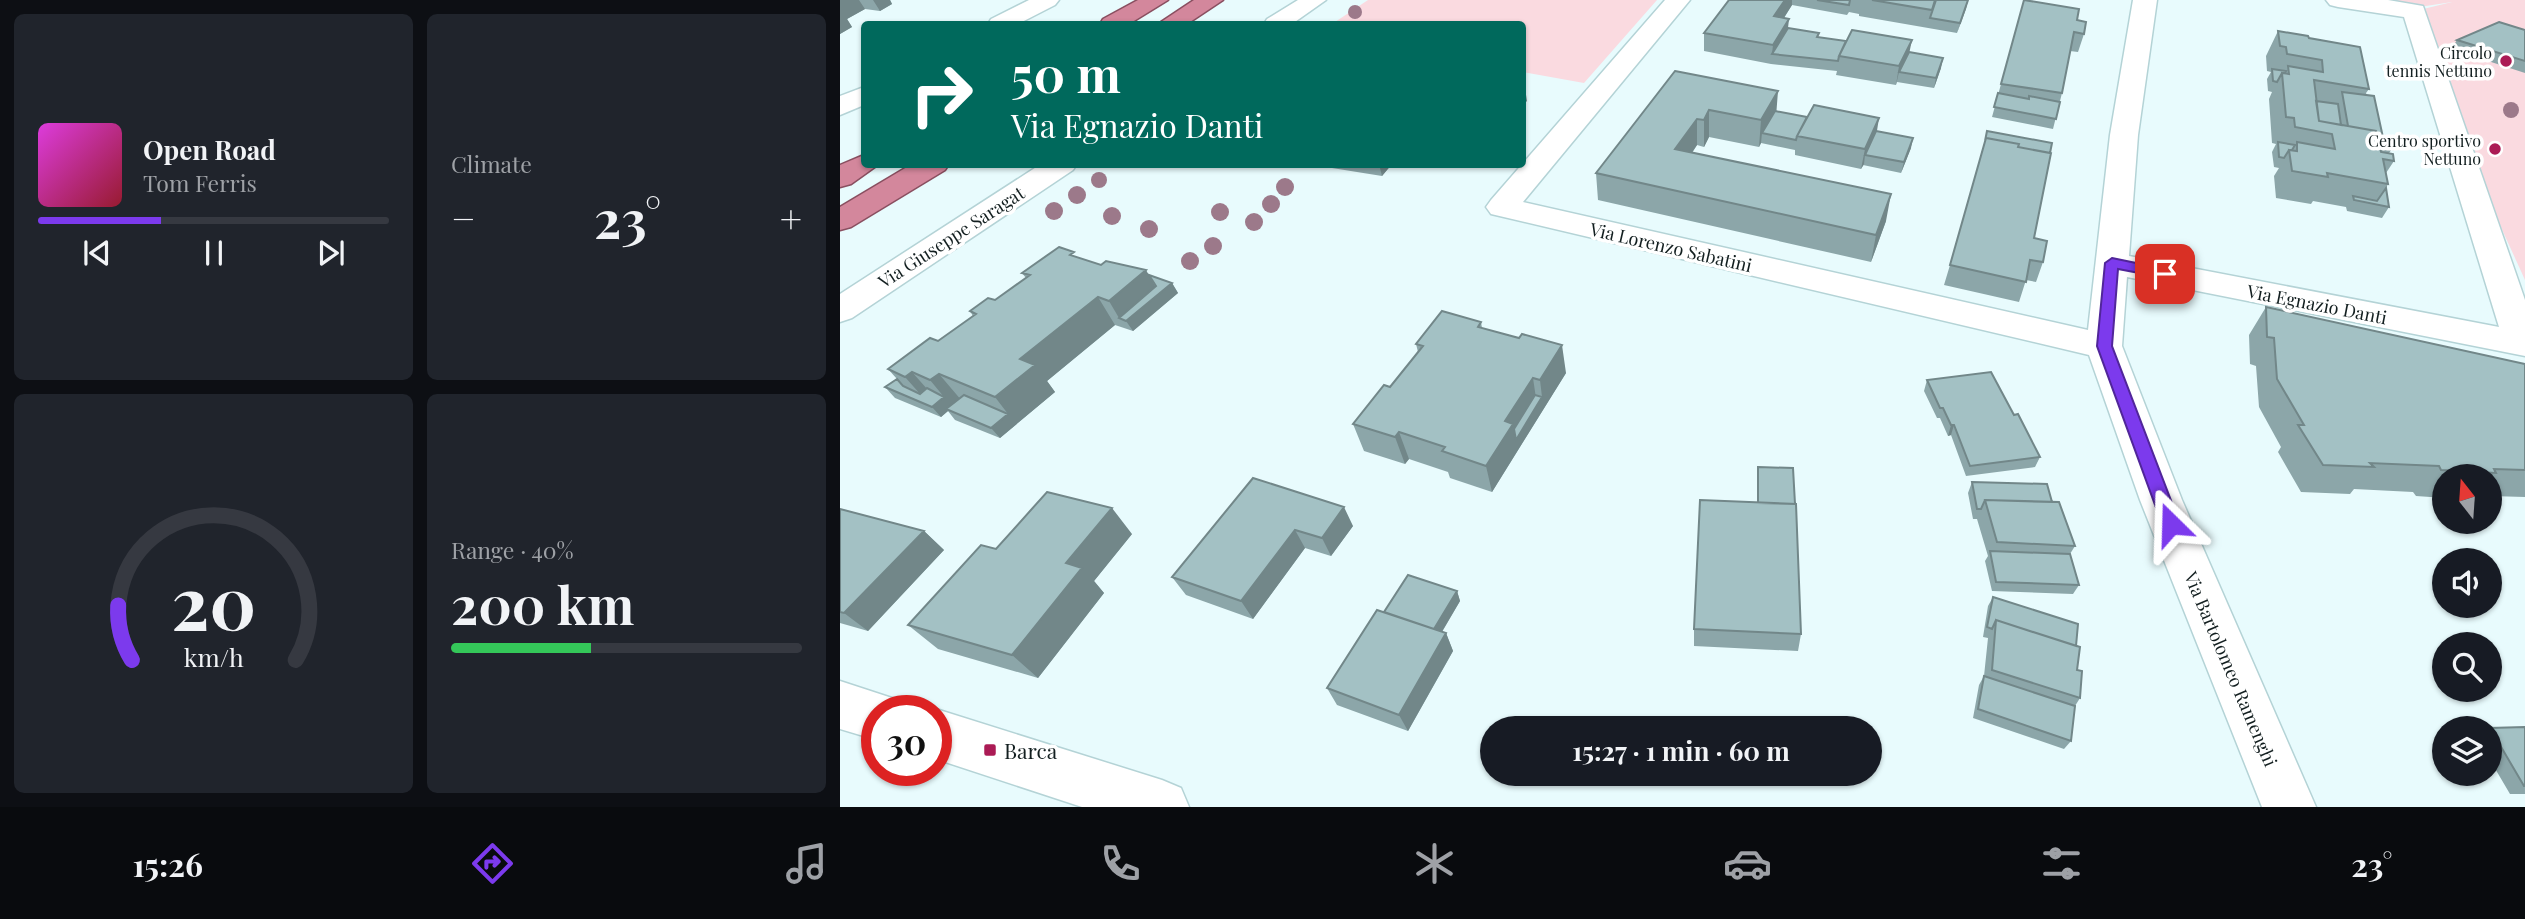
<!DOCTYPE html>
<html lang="en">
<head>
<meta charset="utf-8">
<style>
	body { margin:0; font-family:"Playfair Display",serif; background:#20242c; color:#f1f3f6; height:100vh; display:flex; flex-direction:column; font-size:26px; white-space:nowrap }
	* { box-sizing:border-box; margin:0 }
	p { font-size:23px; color:#9ea1a6 }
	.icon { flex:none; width:38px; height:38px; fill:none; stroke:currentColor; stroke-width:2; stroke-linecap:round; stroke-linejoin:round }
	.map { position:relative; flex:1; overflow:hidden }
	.details { display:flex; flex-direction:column; gap:14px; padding:14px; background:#0d0f14; width:840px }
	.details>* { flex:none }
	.hud { position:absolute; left:21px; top:21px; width:665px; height:147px; border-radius:7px; box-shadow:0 2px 5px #0004; background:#00695c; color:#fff; overflow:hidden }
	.needle { width:46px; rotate:343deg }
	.fabs { position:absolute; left:1592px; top:464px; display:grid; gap:14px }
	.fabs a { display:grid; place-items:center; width:70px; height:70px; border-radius:50%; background:#171b24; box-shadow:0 2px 5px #0004; font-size:35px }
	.speed { position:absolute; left:21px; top:695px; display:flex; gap:14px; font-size:35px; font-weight:700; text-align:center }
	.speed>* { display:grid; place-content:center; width:91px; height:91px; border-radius:50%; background:#171b24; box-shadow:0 2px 5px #0004; line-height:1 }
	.speed .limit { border:10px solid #d22; background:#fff; color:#111 }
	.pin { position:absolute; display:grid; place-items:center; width:60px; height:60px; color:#fff; margin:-30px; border-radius:14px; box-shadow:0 4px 10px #0006 }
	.me { position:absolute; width:77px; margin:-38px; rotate:338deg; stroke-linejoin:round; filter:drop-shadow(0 0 5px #0008) }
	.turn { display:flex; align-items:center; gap:24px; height:147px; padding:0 35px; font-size:32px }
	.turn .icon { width:91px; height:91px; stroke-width:2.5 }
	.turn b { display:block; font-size:49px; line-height:60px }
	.big { font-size:52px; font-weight:700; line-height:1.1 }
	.details .card { flex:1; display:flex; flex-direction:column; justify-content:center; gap:10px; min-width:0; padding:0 24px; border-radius:10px; background:#20242c }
	.details .dial { align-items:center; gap:0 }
	.dial svg { height:182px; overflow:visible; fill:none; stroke:#363941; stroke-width:7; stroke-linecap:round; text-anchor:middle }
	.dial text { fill:#f1f3f6; stroke:none }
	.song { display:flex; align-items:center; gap:21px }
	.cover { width:84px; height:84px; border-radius:10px; background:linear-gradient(135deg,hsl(300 70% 55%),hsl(350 70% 35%)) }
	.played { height:7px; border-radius:4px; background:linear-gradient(90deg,#7c3aed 35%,#363941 35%) }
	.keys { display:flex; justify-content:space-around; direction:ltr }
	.heat { display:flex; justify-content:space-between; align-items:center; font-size:38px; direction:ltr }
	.charge { height:10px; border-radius:5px; background:linear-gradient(90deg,#34c759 40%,#363941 0) }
	.details .tiles { flex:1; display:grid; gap:14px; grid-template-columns:repeat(2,1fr) }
	.trip { position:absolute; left:640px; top:716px; width:402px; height:70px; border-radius:35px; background:#171b24; box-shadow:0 2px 5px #0004; font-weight:700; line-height:70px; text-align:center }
	.menu { display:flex; height:112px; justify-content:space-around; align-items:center; background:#090b0e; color:#9ea1a6 }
	.menu .icon { width:49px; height:49px }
	.menu .active { color:#7c3aed }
	.menu b { font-size:32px; color:#f1f3f6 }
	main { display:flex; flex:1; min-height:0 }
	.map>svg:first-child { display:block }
	.green { fill:#fadae0 }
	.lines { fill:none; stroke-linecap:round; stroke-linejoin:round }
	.minor-casing { stroke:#b4d3d6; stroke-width:3 }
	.tertiary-casing { stroke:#b4d3d6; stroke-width:3 }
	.trunk-casing { stroke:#894f60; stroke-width:3 }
	.minor { fill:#fff; fill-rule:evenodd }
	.tertiary { fill:#fff; fill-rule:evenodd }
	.trunk { fill:#d3879c; fill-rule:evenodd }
	.tree { fill:#9c798a }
	.wall { fill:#8ca6a9 }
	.shaded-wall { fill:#728789 }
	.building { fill:#a3c1c4; stroke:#728789; stroke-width:2 }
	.route { fill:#7c3aed; stroke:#51269a; stroke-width:2 }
	.poi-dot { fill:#ab1b55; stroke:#fff; stroke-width:2.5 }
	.labels { text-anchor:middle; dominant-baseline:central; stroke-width:7; stroke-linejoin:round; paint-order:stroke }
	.far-poi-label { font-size:16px; fill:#131f20; stroke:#fff; text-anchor:end }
	.street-label { font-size:18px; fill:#131f20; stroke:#fff }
	.near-poi-label { font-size:21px; fill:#131f20; stroke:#fff; text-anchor:start }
</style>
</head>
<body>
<main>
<section class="details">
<div class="tiles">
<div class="card">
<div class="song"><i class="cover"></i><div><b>Open Road</b><p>Tom Ferris</p></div></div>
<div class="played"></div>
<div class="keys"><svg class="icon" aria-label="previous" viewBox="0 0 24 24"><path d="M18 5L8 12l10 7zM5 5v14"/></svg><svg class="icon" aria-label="pause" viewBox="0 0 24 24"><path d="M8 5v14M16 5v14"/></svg><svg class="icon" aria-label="next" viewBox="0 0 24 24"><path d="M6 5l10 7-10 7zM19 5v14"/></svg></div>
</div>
<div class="card"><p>Climate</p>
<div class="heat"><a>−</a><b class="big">23°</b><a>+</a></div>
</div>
<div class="card dial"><svg viewBox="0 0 100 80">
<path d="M14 69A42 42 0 1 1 86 69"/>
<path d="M14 69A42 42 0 0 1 8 45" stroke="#7c3aed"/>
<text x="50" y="56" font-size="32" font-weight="700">20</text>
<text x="50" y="72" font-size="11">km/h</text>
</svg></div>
<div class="card"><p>Range · 40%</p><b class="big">200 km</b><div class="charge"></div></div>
</div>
</section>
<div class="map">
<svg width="1685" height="807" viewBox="0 0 1685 807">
	<rect width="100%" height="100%" fill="#e8fbfd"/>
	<path class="green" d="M528,0H817L744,83L683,72L682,24H492Z
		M1517,0H1685V280L1605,104L1575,11L1612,2L1573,8Z"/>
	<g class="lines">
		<g class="minor-casing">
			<path id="minor" d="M825,0H850L683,202L1248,330L1270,135L1293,0H1317L1298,135L1289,256L1659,327L1564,17L1498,7L1490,5L1486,0H1548L1583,6L1685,300V356L1287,277L1282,346L1342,500L1476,807H1422L1300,500L1249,355L651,214L646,207L651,200Z"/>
		</g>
		<g class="tertiary-casing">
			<path id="tertiary" d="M189,0H219L215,5L178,24H148L151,19Z
				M458,0H486L452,24H424L427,19Z
				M24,87V105L0,115V96Z
				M201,164H237L233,170L12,318L0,322V294Z
				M0,681L55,699L60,710H37V740L0,729Z
				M96,709L322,780L341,788L349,807H242L96,759V710H93Z"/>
		</g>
		<g class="trunk-casing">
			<path id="trunk" d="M298,0H328L289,24H260L263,19Z
				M354,0H383L347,24H318Z
				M24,155V164H39L11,184L0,187V165Z
				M72,164H109L105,170L11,227L0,230V207Z"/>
		</g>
		<use href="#minor" class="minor"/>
		<use href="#tertiary" class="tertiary"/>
		<use href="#trunk" class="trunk"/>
	</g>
	<g class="tree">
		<circle cx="515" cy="12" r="7"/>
		<circle cx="1671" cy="110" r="8"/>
		<circle cx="259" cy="180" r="8"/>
		<circle cx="445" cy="187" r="9"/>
		<circle cx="237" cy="195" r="9"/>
		<circle cx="431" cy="204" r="9"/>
		<circle cx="214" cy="211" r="9"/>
		<circle cx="380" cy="212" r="9"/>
		<circle cx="272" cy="216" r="9"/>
		<circle cx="414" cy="222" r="9"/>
		<circle cx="309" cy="229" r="9"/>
		<circle cx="373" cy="246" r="9"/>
		<circle cx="350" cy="261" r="9"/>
	</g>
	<path class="wall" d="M0,0H50L52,4L40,11L25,9L7,19L12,27L0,34Z
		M889,0H1128L1117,33L1019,16V14L1009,12L1007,15L952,5L944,18L948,28L978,37L1069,53L1101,68L1094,88L1057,82L1056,85L996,75L997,71L931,64L864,51V33Z
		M1184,0L1237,20L1244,34L1238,52L1230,51L1222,93L1213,129L1152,117Z
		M1685,30V73L1611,49L1617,40Z
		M1438,31L1469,38L1529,89L1526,93L1544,142L1552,149L1549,153L1554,161L1546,173L1548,184L1546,188L1549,207L1542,218L1507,211L1506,207L1473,201L1471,204L1436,198L1434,176L1439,168L1434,167L1432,152L1436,144L1432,143L1429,99L1432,92L1428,91L1427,79L1431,72L1427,71L1426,56Z
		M835,71L936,111L1037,131L1071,148L1061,173L1023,165L1024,164L1021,169L955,155V150L921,143L919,147L869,137L864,147L857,145L852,153L1046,221L1031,262L758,200L756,173Z
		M491,164H552L542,176L492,168Z
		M1194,238L1203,262L1196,282L1186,280L1179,302L1104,285L1110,265Z
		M238,258L261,265L309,275L332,283L338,293L293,331L275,325L207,381L215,392L160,438L115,420L108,411L101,417L55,398L45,387L57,379L48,369L98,341L133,316L130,311L155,300L186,278L182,273Z
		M1426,307L1685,364V497L1650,496V476H1605V498L1576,496L1573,492L1514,489L1510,494L1461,492L1438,452L1441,447L1419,407L1416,366L1410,364L1409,335Z
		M641,322L642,328L726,373L652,492L610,478L608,472L569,459L565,464L524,451L513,424L550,387L578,352L576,344Z
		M1087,380L1174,415L1200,457L1195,467L1126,476L1111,435L1108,436L1100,418H1097L1084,391Z
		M918,467L961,634L958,651L854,646V629L917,502Z
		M413,478L513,526L491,556L465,548L413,619L346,595L332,577Z
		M1132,482L1212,502L1235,546L1230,554L1239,585L1233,594L1152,591L1145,561L1148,556L1137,519H1133L1128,493Z
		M0,509L84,531L104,550L28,631L0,623Z
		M292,534L254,581L264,593L198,678L98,649L68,625L156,549Z
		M617,591L620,601L602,632L606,633L613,651L568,731L497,705L487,688L544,612Z
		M1153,597L1236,646L1240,698L1235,706L1231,741L1224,749L1133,718L1139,685L1144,676L1148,638L1143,637L1148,606Z
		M1685,727V794H1670L1650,760V728Z"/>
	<path class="shaded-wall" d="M0,0H19L25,9L7,19L12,27L0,34Z
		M33,0H50L52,4L40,11Z
		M945,0H952V5L933,35L934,16Z
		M1128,0L1126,9L1117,33L1120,23Z
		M949,19L947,37L932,54L933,45Z
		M1072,40L1068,59L1059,72L1056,85L1059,66Z
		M1103,58L1101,68L1094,88L1096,78Z
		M684,82L687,101L682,106V84Z
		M938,91L936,117L922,133L921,143L919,147L921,120Z
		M869,110V137L864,147V120Z
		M1039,118L1036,137L1025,155L1024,164L1021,169L1025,149Z
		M857,119V145L836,176L835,149Z
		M1073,138L1071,148L1061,173L1064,162Z
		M539,164H552L542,176Z
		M1051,194L1046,221L1031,262L1036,235Z
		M306,270L319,293L332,283L338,293L293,331L286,321L279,318L269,301Z
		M258,297L275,325L207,381L215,392L160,438L151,428L168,414L155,397L180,359Z
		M722,345L726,373L652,492L646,466L665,421L693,378L697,405L702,397L700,380Z
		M72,372L96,399L89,404L65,377Z
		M99,374L122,401L106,409L108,411L101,417L92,407L104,397L90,380Z
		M1111,425H1114L1111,435L1108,436Z
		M559,432L569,459L565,464L555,437Z
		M504,507L513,526L491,556L482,538Z
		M272,508L292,534L254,581L264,593L198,678L172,655L226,563Z
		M455,530L465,548L413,619L401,601Z
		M84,531L104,550L28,631L4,613Z
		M617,591L620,601L594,645L591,635Z
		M606,633L613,651L568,731L559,715Z"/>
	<path class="building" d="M889,0H945L934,16L949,19L933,45L864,33Z
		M977,0H1010L1009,5Z
		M1032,0H1095L1092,10Z
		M1096,0H1128L1120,23L1090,18Z
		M1184,0L1239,9L1237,20L1246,22L1244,34L1234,32L1222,93L1161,84Z
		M1659,22L1685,30V61L1617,40Z
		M948,28L979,33L977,37L1006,41L999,56L998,61L932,54Z
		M1012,30L1072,40L1059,66L999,56Z
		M1438,31L1468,36L1469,38L1520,47L1529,89L1474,80L1479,121L1536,131L1539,141L1550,143L1552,149L1540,147L1541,152L1553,154L1554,161L1543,159L1548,184L1487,173L1488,177L1452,171L1449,150L1457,151V142L1495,149L1492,134L1455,127L1454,118L1446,117L1442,73L1449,74L1448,66L1483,72L1482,60L1447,54L1446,47L1440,46Z
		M1069,52L1103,58L1096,78L1059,72Z
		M1432,69L1446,71L1445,73H1442L1437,82L1433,81Z
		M835,71L938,91L921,120L869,110L864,120L857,119L835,149L1051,194L1036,235L756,173Z
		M1502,92L1534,96L1544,142L1539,141L1536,131L1508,126Z
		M1158,93L1189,99V96L1220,102L1216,119L1154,107Z
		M1476,101L1498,104L1501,125L1479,121Z
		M974,105L1039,118L1025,149L957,136Z
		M935,111L967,117L957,136L956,140L922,133Z
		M1036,131L1073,138L1064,162L1025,155Z
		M1147,131L1212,143L1210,153L1178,147L1179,144L1146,138L1145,141Z
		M1146,138L1179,144L1178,147L1211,153L1194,238L1207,241L1203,262L1190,260L1186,282L1110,265Z
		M1438,142L1455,145L1452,150H1449L1444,158L1439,157Z
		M1546,188L1549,207L1514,200L1513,196L1537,201Z
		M219,247L234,252L230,255L261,265L266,261L306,270L269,301L258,297L180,359L195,365L155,397L99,374L90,380L72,372L65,377L48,369L90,338L98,341L136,314L130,311L148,298L155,300L190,275L182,273Z
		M309,275L332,283L286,321L279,318L316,286Z
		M1426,307L1685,364V470L1654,469L1656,473L1601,470L1599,466L1530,463L1534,467L1483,465L1458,425H1464L1437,379L1434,338L1427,337Z
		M602,311L641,322L638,327L679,338L682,334L722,345L700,380L693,378L665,421L673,424L646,466L602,451L605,447L559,432L555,437L513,424L544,385L550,387L583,346L576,344Z
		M1151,372L1174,415L1178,414L1200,457L1130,466L1114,425H1111L1103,408H1100L1087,380Z
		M57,379L63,386L80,394L87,388L104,397L92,407L45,387Z
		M124,395L168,414L151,428L106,409Z
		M695,395L702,397L676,440L674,429Z
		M918,467L953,468L955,504L918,503Z
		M413,478L504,507L482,538L455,530L401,601L332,577Z
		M1132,482L1207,484L1212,502L1145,500L1141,509H1137Z
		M207,492L272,508L226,563L242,568L172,655L68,625L141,545L156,549Z
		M860,500L956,504L961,634L854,629Z
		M1145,500L1219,502L1235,546L1157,542Z
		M0,509L84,531L4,613L0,612Z
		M1150,551L1230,554L1239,585L1156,582Z
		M568,575L617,591L594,629L544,612Z
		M1153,597L1238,624L1236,646L1156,620L1152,629L1147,627Z
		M537,610L606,633L559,715L487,688Z
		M1156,620L1240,647L1237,670L1242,671L1240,698L1152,670Z
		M1144,676L1235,706L1231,741L1138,709Z
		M1685,727V786H1684L1650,728Z"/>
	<path class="route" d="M1272,258L1325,269L1332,274L1325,278L1278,269L1272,346L1340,524L1331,531L1322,524L1257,346L1265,263Z"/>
	<g class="poi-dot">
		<circle cx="1666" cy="61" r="7"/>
		<circle cx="1655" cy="149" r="7"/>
		<rect x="143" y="743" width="14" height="14" rx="3.5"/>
	</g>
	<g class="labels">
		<g class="far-poi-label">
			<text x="1652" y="52">Circolo<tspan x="1652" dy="18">tennis Nettuno</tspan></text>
			<text x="1641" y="140">Centro sportivo<tspan x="1641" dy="18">Nettuno</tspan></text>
		</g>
		<g class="street-label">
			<text transform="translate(111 237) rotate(-33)">Via Giuseppe Saragat</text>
			<text transform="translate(831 247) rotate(13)">Via Lorenzo Sabatini</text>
			<text transform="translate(1477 304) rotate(11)">Via Egnazio Danti</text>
			<text transform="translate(1391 669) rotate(67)">Via Bartolomeo Ramenghi</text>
		</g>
		<g class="near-poi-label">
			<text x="164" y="750">Barca</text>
		</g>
	</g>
</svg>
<div class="fabs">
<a><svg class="needle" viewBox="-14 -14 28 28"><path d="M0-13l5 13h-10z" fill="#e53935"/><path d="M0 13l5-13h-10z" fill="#9ea1a6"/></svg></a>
<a><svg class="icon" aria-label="sound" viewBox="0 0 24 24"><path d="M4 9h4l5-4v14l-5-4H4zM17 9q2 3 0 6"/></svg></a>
<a><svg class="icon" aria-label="search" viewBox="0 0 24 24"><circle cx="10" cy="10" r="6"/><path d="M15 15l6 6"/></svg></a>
<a><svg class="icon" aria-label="layers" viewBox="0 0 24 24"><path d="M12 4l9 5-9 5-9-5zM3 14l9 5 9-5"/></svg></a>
</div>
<div class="speed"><div class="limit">30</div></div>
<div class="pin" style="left:1325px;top:274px;background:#d93025"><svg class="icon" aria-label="arrive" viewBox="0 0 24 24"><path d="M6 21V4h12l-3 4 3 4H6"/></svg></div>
<svg class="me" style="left:1331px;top:524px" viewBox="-20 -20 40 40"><path d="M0-17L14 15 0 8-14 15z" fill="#7c3aed" stroke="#fff" stroke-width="4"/></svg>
<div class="trip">15:27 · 1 min · 60 m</div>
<div class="hud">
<div class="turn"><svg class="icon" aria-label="right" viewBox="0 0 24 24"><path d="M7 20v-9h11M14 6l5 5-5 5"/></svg><div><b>50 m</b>Via Egnazio Danti</div></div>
</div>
</div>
</main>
<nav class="menu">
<b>15:26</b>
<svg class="icon active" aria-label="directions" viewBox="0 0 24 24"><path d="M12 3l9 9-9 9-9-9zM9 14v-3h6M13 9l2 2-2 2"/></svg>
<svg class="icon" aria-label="music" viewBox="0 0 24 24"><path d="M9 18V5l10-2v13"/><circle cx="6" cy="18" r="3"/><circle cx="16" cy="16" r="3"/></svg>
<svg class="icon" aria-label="phone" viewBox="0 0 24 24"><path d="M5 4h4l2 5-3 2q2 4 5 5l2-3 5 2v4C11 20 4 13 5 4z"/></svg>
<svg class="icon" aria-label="climate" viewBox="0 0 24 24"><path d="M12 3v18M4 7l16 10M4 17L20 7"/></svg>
<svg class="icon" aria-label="car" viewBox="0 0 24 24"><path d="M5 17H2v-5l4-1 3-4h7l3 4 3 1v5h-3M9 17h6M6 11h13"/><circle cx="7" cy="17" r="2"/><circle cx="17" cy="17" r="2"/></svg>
<svg class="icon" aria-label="filters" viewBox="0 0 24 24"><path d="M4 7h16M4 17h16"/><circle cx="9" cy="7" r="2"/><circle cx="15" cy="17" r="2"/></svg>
<b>23°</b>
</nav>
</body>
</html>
